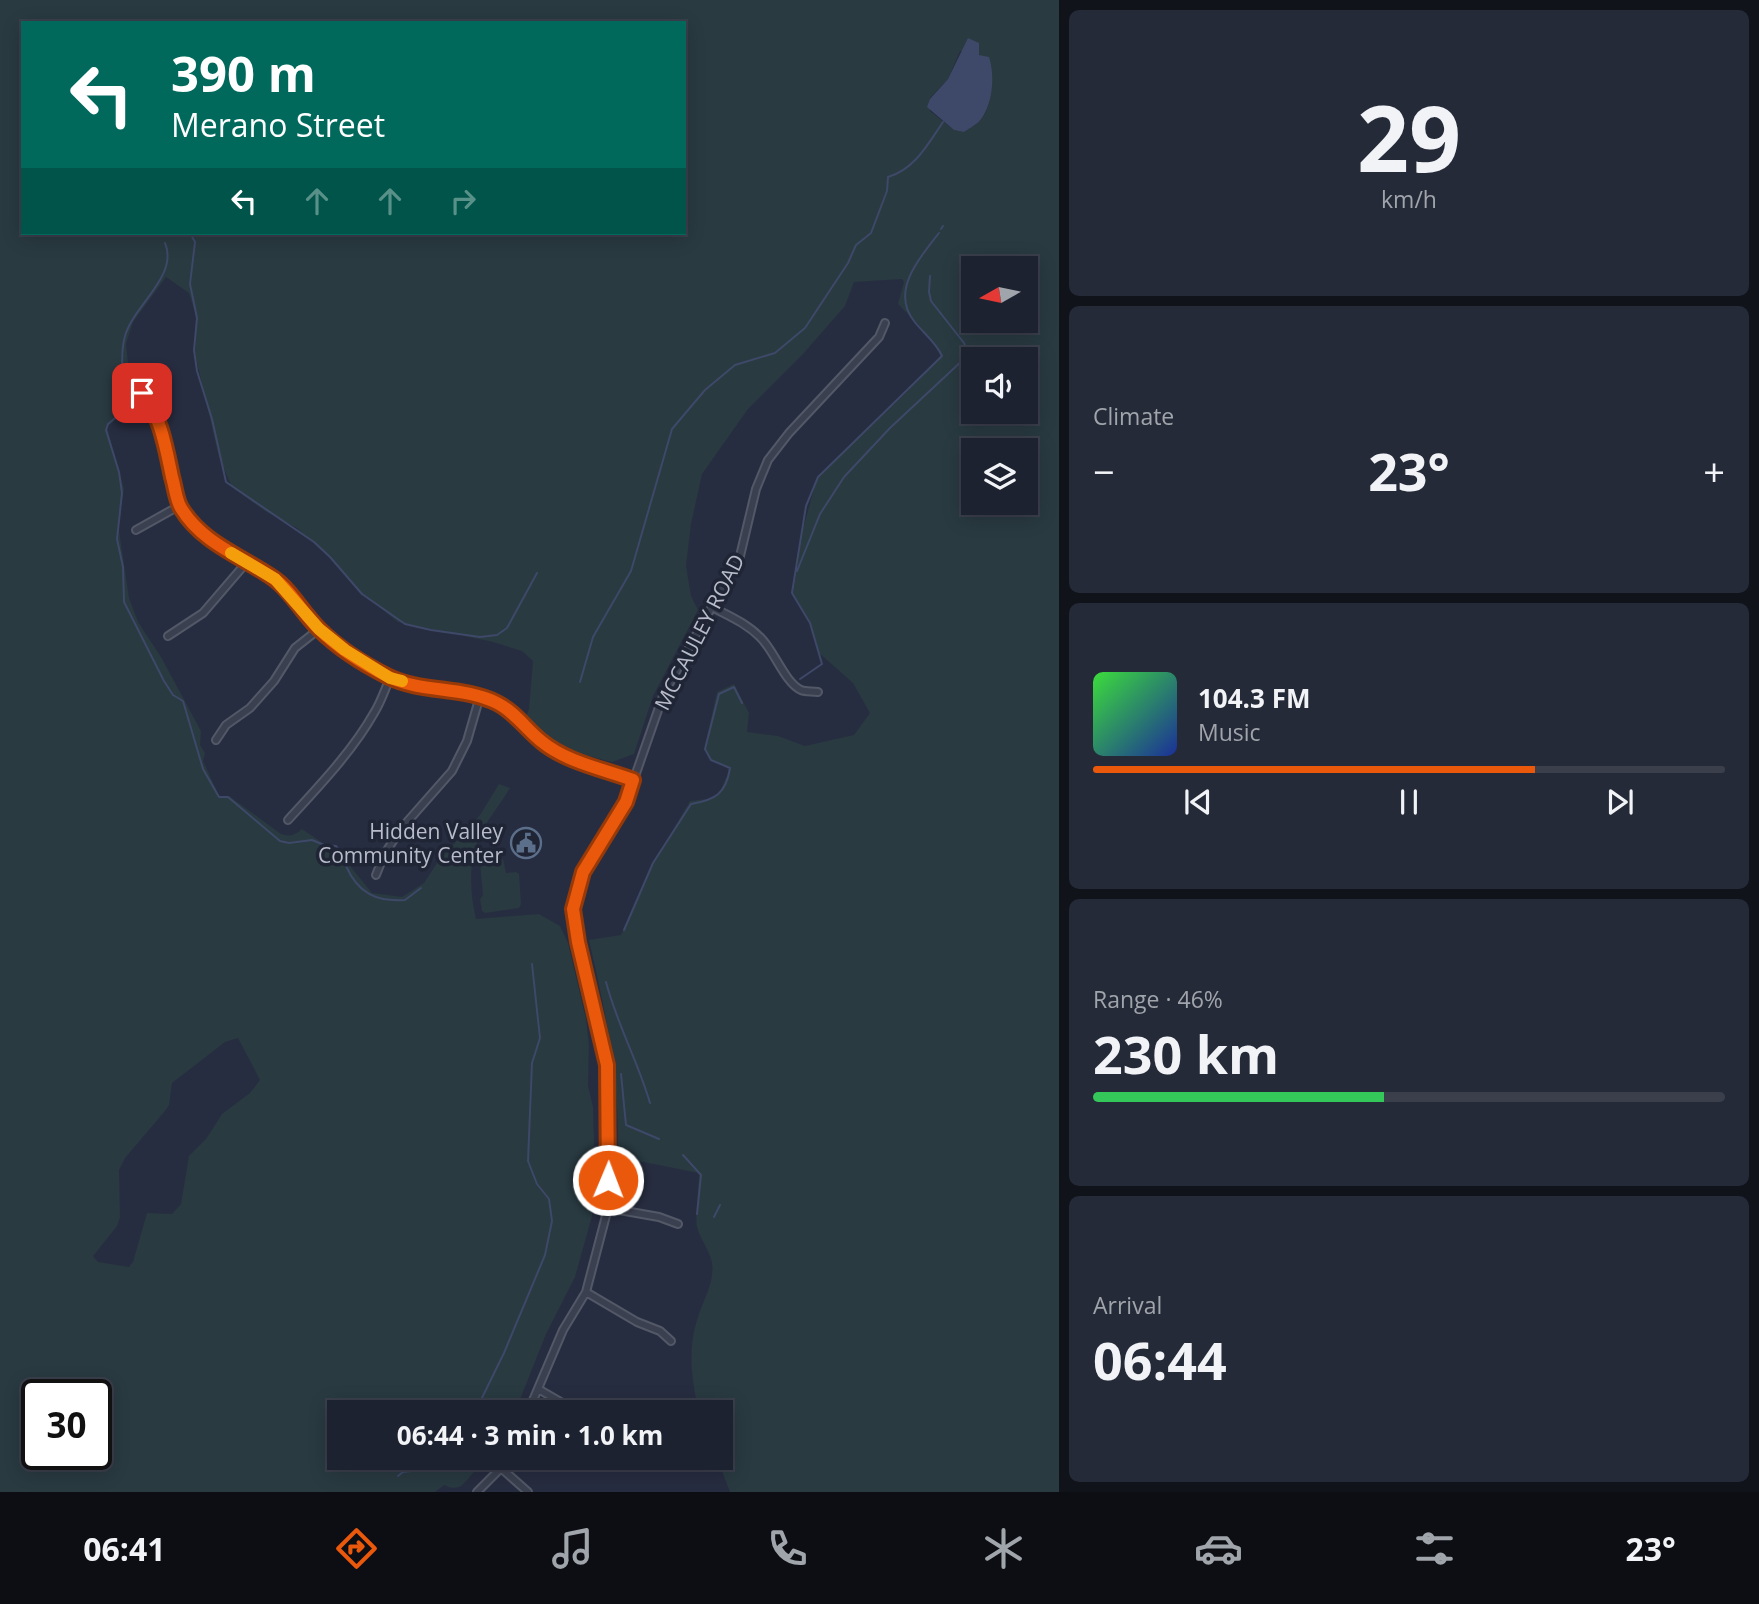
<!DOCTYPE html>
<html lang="en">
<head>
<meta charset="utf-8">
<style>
	body { margin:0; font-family:"Open Sans",sans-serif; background:#252a38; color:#f1f3f6; height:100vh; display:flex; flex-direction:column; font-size:26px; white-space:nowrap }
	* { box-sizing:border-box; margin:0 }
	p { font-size:23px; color:#a0a4ab }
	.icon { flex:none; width:38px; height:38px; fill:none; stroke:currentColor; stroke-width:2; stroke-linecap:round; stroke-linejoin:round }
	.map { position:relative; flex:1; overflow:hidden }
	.sheet { display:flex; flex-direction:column; gap:10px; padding:10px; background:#10131a; width:700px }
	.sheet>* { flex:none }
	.guide { position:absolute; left:21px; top:21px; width:665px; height:214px; border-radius:0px; box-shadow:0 4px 18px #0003,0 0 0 2px #3b3f4c; background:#00695c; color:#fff; overflow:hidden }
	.needle { width:46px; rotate:261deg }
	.buttons { position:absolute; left:961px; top:256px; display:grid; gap:14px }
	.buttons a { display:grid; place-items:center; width:77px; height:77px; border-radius:0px; background:#1d2230; box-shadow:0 4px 18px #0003,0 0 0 2px #3b3f4c; font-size:35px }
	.speed { position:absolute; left:21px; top:1379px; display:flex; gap:14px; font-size:35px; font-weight:700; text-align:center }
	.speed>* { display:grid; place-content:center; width:91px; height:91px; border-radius:50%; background:#1d2230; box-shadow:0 4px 18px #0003,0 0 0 2px #3b3f4c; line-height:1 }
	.speed .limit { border:4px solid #111; border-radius:10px; background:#fff; color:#111 }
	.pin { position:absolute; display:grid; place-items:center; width:60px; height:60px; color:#fff; margin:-30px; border-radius:14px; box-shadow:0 4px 10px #0006 }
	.me { position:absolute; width:77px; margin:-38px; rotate:1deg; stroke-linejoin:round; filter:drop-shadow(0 0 5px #0008) }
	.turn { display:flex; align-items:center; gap:24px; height:147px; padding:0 35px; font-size:32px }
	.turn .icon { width:91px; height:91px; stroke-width:2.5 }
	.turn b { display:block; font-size:49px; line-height:60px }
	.lanes { display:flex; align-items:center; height:66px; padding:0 35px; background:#0003; justify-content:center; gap:35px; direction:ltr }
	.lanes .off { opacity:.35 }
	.big { font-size:52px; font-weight:700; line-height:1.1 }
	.sheet .card { flex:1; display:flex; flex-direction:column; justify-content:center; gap:10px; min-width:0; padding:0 24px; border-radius:10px; background:#252a38 }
	.sheet .dial { align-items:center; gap:0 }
	.dial b { font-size:91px; line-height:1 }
	.song { display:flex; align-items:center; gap:21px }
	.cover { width:84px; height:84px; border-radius:10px; background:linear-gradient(135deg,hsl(120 70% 55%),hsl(230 70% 35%)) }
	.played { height:7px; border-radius:4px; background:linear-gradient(90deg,#ea580c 70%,#3b3f4c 70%) }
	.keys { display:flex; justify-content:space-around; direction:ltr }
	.heat { display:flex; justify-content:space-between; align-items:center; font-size:38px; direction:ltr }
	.charge { height:10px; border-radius:5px; background:linear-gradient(90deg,#34c759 46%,#3b3f4c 0) }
	.trip { position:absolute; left:327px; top:1400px; width:406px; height:70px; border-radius:0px; background:#1d2230; box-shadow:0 4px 18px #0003,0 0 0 2px #3b3f4c; font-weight:700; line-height:70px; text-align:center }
	.tabs { display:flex; height:112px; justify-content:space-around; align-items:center; background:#0c0e13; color:#a0a4ab }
	.tabs .icon { width:49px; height:49px }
	.tabs .on { color:#ea580c }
	.tabs b { font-size:32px; color:#f1f3f6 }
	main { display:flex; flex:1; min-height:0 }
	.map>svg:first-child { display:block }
	.green { fill:#293a41; fill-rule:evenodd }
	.water { fill:#3e4868 }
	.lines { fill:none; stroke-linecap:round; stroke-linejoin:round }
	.stream { stroke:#3e4868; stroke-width:2 }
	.street-casing { stroke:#535867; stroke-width:10 }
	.street { stroke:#3b4050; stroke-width:6 }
	.route-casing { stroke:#983908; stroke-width:18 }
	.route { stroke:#ea580c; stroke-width:12 }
	.slow { stroke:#f59e0b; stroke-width:12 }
	.labels { text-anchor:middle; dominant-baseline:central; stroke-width:7; stroke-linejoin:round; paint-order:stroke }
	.street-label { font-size:21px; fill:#b8bcca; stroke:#202535 }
	.poi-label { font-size:21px; fill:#b8bcca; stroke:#202535; text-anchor:end }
</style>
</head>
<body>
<main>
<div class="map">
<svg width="1059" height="1492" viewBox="0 0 1059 1492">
	<rect width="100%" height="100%" fill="#272d40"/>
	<path class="green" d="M0,0H1059V1492H730L717,1458H721V1412H699C692,1382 687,1351 697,1320C702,1302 715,1283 712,1263C710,1251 700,1239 697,1227C695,1219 699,1185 699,1173L618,1157C620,1080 606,1014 589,940L621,935L650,869L690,801L707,799L719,794L730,769L709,758L705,745L717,692L734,684L749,713L747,732L778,736L805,746L854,735L870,713L853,683L818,652L809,620L793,593L803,529L817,478L906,393L937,361L941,354L918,324L898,304L904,282L902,279L854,282L845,306L803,354L748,409L702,474L691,524L686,566L691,596L698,610L653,696L634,754L612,762L577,753L554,744L536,730L526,717L529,709L533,661L522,651L493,642L398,622L359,591L329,557L297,528L265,511L232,487L219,457L195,354L196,316L189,293L166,277L133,322L126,344L130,382L127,393L128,408L107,427L124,489L118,524L129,598L138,622L161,657L201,731L200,745L205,753L203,761L219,796H229L281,834C290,837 295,835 302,829L342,856L372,893L402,897L424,883L437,863L480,815L499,784L510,788C502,802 491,815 483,829C468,856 469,889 476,919L539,914L560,926L568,943L586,1019L589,1045L588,1086L593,1107L594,1142L592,1216L575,1277L546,1334L515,1412H340V1458H488C483,1464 477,1469 472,1474C463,1485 459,1492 444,1485L435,1492H0ZM23,23H684V233H23ZM960,51L978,53C994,71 995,97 983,117C979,124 970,128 964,132L954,130L930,111V98L948,79ZM973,268H1026V320H973ZM973,359H1026V411H973ZM973,450H1026V502H973ZM238,1038L260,1080L250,1093L222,1114L206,1139L189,1156L181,1204L172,1214L147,1213L133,1262L129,1267L98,1262L93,1256L117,1226L120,1217L119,1170L125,1158L165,1111L169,1105L172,1083L225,1042ZM37,1395H96V1454H37Z
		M503,859L506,873L516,872L519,874L521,904L519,908L485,913L482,911L480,899L483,895L480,862Z"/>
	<path class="water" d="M968,38L979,43V55L989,57C995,75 993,102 982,118C978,124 970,128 964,132L954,130L927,107L930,99L948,79Z"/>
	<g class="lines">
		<path class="stream" d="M941,229L943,226
			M190,233L195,242L190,284L197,318L194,350L197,371L212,419L226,482L314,542L330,557L362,594L405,624L431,630L480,637L497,635L507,628L537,573
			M165,243C179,276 133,306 125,336C119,358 124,386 127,408L108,424L106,430L119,472L122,493L117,539L123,567L124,602L164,681L173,695L183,701L203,769L219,797H228L280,841L289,843L312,840L324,845L336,846C342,852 343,858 346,866C358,893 376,902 405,900L421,888
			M797,571L820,514L844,477L890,428L965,358L966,348L964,343L931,301L929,292L930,276
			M800,679L822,664L810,623L792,593L806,506L818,477L942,356C936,342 923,333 914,321C890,291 920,257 939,233
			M580,682L593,637L631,571L672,429L705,390L735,365L775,353L805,328L848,263L856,245L871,233L887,191L888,177C915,169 928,144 943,122
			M624,930L653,863L691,804C715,800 726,794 730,768L711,760L705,749L719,694L734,687L742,703
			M606,982C617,1024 638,1062 650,1103
			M621,1074L626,1125L659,1139
			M683,1155L701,1175L697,1214
			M714,1217L720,1205
			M475,1412L504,1353L545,1255L552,1221L549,1199L537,1184L528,1161L532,1063L540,1038L532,964
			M398,1476L403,1472L420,1470L443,1458"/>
		<g class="street-casing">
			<path id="street" d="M143,393C161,416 166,449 172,477C175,487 176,500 181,508C202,543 241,556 273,578C291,590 303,614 319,629C338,648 365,665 389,677C422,693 463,686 497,703C515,712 525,729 541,741C566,762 603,769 633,780
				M136,530L179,506
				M712,607C729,616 746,623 760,637C774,650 785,683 801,690C806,692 812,691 818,692
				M168,636L203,613L246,563
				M216,740L226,725L250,708L274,681L295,648L319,629
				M288,820C318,787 352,752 374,713C381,702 385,689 390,678
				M376,875L384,855L400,830L452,771L467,741L480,696
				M608,1208L659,1217L678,1224
				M586,1292L637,1322L660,1331L671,1341
				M540,1390L578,1412
				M528,1412L563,1330L586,1292L608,1208L607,1065L574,922L575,896L583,872L626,802L664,693L740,556L756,489L768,460L789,433L879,337L885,323
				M663,1458L676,1464L694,1463
				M501,1468L528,1492
				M477,1492L501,1468L506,1458"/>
		</g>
		<use href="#street" class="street"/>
	</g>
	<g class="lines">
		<g class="route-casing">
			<path id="route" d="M142,393C161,416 166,449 172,477C175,487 176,500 181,508C202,543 241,556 273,578C291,590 303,614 319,629C338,648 365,665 389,677C422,693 463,686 497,703C515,712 526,729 541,741C566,762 603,769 633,780L626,802L583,872L573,909L578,942L607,1065L608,1180"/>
		</g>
		<use href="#route" class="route"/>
		<path class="slow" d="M231,553L275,579L319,629L345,650L390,678L402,681"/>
	</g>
	<defs>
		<g id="civic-ring" transform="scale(1.575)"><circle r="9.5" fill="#202535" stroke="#5c6f8a" stroke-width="1.5"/><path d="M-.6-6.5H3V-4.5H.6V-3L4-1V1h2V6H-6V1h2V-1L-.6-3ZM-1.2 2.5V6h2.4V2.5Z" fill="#5c6f8a"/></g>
	</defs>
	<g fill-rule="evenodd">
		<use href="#civic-ring" x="526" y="843"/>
	</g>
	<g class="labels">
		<g class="street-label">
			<text transform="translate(699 632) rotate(-63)">MCCAULEY ROAD</text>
		</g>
		<g class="poi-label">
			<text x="503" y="831">Hidden Valley<tspan x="503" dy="24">Community Center</tspan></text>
		</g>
	</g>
</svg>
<div class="buttons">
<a><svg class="needle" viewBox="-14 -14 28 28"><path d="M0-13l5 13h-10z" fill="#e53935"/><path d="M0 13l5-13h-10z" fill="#a0a4ab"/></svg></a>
<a><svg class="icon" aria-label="sound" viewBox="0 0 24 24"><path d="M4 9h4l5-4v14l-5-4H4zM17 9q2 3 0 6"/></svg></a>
<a><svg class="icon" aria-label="layers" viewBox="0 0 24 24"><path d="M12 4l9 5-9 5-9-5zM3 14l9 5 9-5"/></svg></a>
</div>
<div class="speed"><div class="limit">30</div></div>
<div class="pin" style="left:142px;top:393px;background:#d93025"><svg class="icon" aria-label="arrive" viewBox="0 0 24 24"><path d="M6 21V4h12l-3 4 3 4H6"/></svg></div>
<svg class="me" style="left:608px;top:1180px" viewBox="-20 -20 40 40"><circle r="17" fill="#ea580c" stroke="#fff" stroke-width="3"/><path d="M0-11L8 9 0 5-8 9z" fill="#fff"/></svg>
<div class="trip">06:44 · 3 min · 1.0 km</div>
<div class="guide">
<div class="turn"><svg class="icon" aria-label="left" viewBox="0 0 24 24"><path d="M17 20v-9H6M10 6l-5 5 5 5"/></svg><div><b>390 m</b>Merano Street</div></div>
<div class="lanes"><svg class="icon" aria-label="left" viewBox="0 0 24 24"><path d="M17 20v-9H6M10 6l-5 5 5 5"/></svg><svg class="icon off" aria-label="ahead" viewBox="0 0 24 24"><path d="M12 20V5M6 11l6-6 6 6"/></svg><svg class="icon off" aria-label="ahead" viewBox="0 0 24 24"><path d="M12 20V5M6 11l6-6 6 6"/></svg><svg class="icon off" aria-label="right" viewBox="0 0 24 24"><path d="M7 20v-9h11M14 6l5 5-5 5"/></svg></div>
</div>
</div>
<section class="sheet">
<div class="card dial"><b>29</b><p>km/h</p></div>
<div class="card"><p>Climate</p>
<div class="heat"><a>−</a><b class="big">23°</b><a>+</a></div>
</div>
<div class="card">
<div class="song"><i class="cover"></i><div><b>104.3 FM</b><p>Music</p></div></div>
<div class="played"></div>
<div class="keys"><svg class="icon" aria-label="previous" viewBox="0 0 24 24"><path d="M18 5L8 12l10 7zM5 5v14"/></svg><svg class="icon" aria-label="pause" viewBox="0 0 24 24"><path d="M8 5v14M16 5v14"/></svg><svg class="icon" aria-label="next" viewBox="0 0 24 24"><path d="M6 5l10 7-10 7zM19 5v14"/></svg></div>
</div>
<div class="card"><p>Range · 46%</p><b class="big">230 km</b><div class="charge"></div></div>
<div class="card"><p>Arrival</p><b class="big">06:44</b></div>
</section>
</main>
<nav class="tabs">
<b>06:41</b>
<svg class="icon on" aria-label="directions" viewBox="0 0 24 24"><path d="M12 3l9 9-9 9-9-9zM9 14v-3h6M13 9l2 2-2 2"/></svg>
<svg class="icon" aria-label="music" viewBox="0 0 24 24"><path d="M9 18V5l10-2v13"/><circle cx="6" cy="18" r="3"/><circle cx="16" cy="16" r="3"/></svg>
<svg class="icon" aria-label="phone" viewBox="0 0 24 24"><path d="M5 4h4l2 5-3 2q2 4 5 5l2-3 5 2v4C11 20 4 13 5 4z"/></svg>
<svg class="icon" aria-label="climate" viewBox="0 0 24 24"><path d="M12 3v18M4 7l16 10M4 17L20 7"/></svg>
<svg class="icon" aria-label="car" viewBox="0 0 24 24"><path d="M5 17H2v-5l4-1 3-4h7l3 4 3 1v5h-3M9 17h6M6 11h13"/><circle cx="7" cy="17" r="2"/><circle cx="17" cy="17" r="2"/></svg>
<svg class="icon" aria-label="filters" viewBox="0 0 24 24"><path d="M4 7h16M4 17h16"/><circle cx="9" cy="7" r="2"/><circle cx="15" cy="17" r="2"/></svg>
<b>23°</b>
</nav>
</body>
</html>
